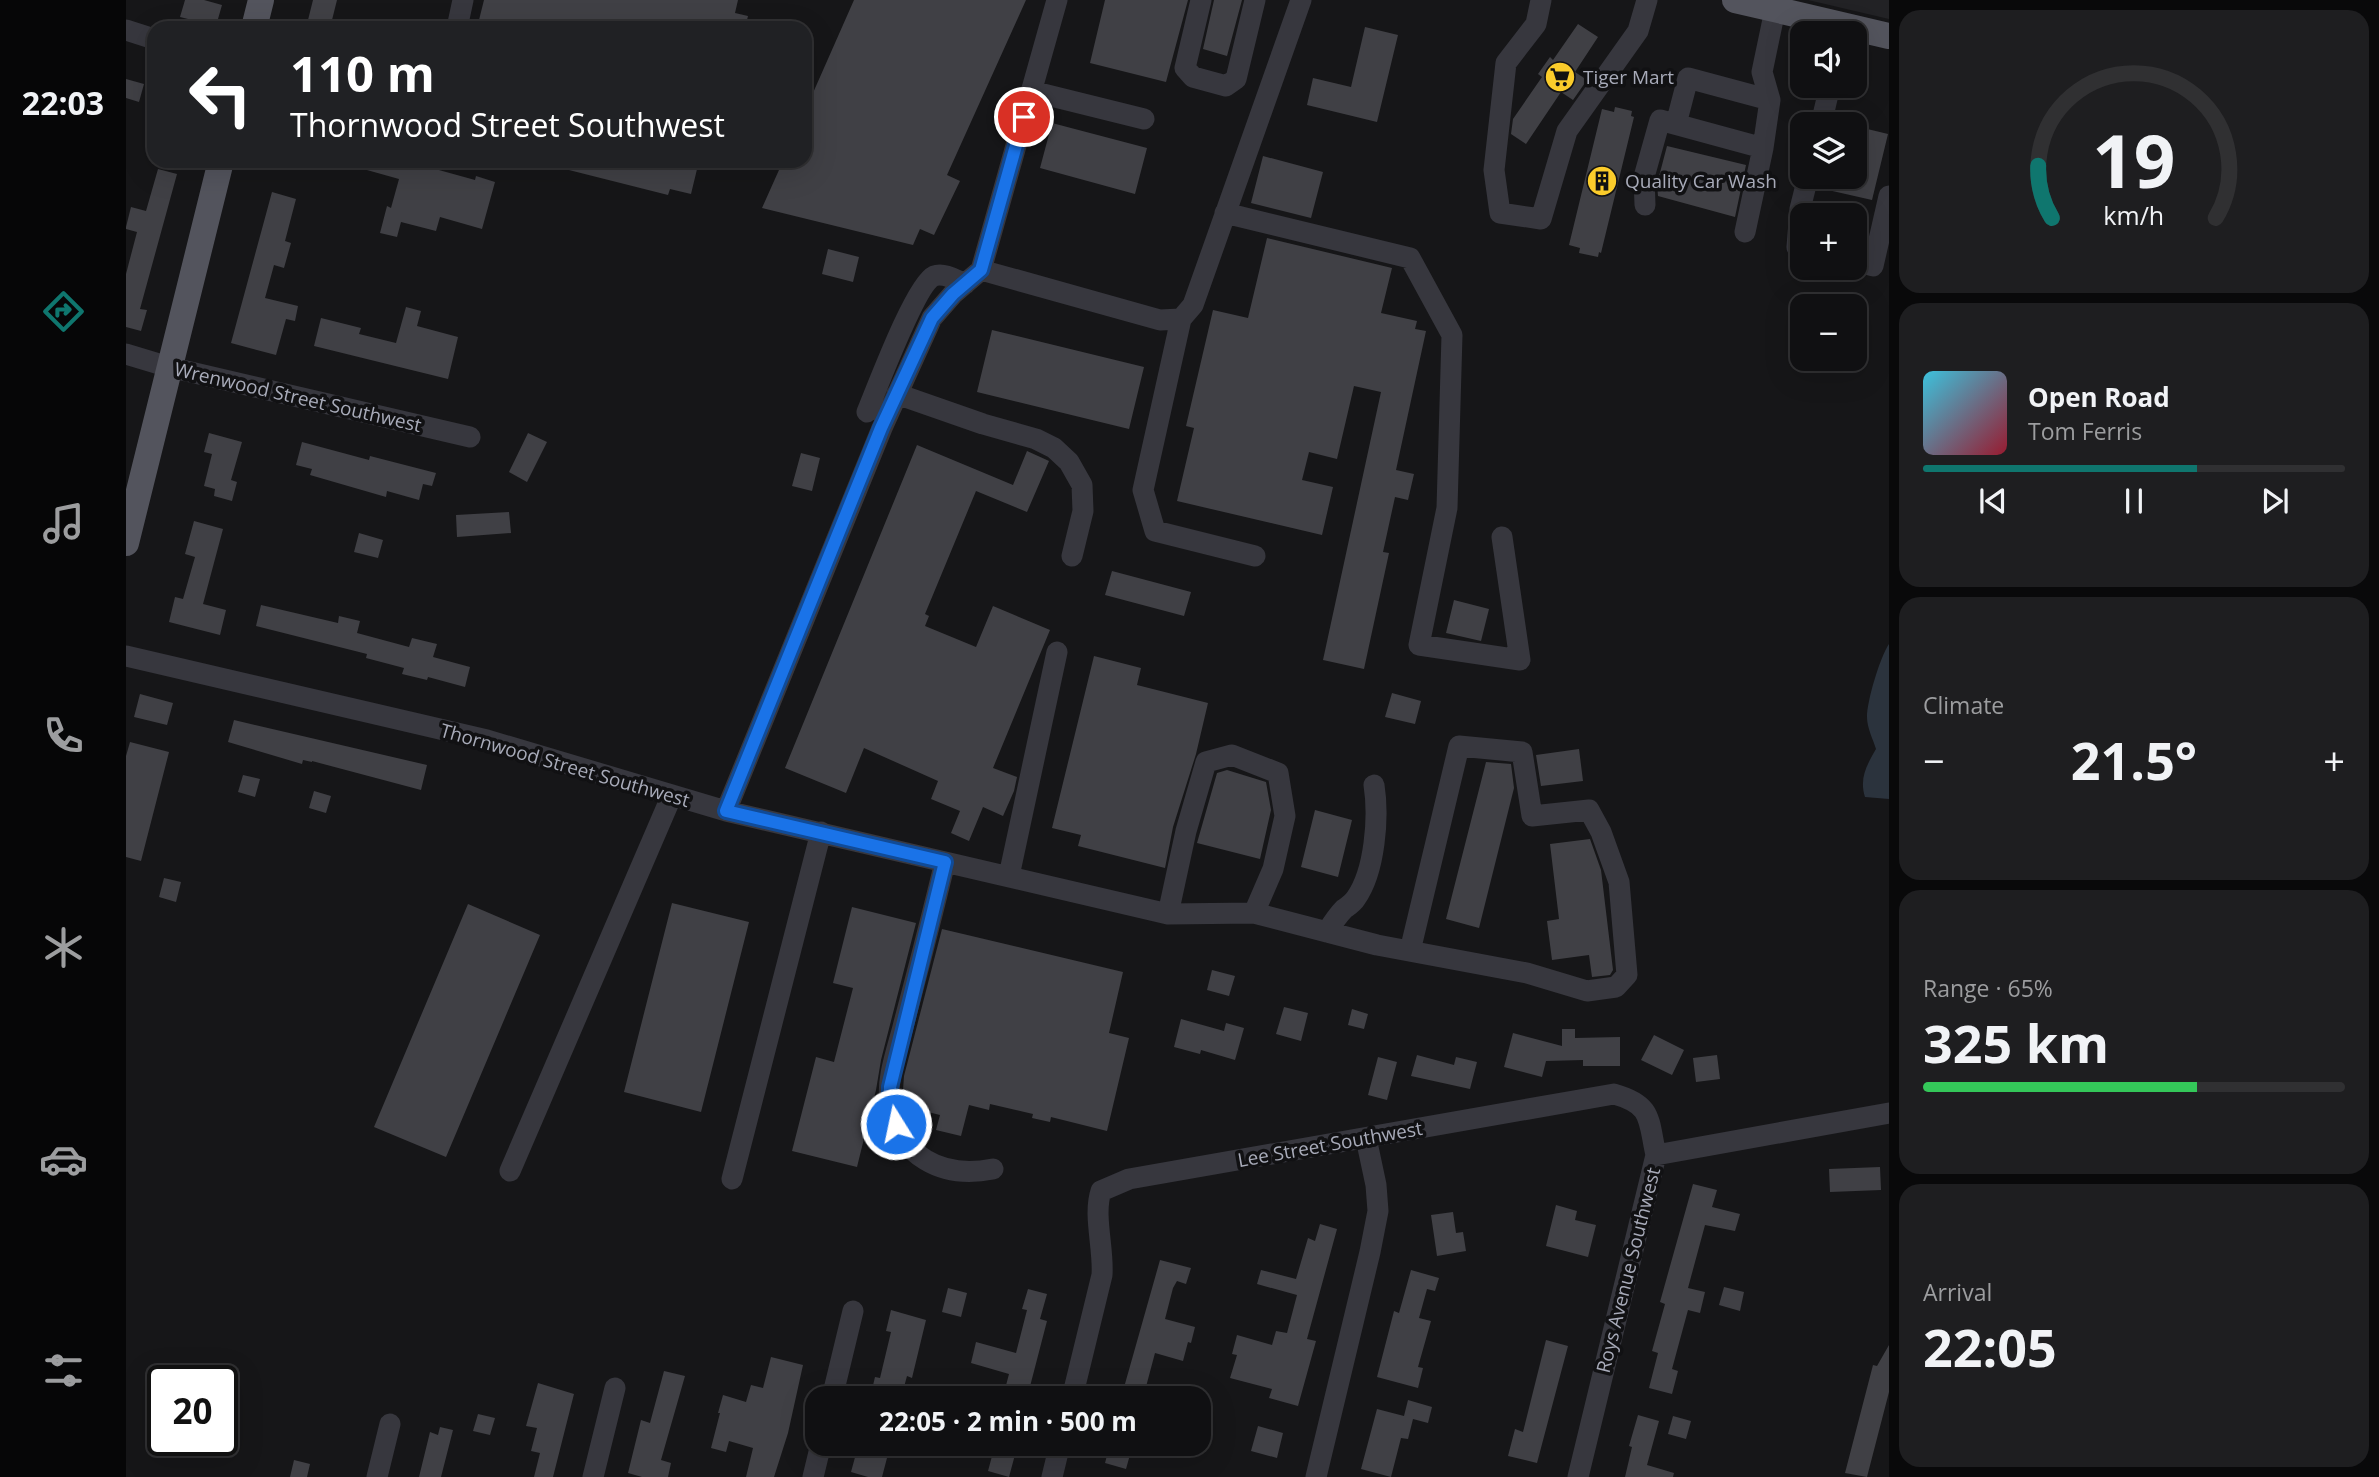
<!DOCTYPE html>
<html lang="en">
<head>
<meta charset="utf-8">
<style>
	body { margin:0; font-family:"Open Sans",sans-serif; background:#1e1e20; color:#f1f3f6; height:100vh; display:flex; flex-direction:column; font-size:26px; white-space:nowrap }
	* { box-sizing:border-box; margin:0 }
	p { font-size:23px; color:#9c9d9f }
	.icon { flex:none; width:38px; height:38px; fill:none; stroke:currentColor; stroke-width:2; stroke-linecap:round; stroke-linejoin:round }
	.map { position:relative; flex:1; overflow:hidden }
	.details { display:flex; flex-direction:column; gap:10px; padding:10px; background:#09090a; width:490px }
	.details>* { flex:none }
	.banner { position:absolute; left:21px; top:21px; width:665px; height:147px; border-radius:21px; box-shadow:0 7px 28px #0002,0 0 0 2px #303032; background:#202124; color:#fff; overflow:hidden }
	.fabs { position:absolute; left:1664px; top:21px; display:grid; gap:14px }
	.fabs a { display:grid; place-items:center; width:77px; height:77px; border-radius:14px; background:#101012; box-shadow:0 7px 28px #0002,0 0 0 2px #303032; font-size:35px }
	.speed { position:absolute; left:21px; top:1365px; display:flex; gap:14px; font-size:35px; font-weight:700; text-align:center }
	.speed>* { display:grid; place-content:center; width:91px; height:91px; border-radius:50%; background:#101012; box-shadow:0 7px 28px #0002,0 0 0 2px #303032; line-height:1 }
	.speed .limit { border:4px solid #111; border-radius:10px; background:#fff; color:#111 }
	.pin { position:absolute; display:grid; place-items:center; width:60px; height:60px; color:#fff; margin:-30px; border:4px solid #fff; border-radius:50%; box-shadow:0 2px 7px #0007 }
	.me { position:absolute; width:77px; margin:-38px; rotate:350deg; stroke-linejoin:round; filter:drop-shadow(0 0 5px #0008) }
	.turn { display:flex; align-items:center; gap:24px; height:147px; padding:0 28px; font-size:32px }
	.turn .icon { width:91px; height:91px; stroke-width:2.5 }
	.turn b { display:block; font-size:49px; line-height:60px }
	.big { font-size:52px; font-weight:700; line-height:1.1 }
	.details .tile { flex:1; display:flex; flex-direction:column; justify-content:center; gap:10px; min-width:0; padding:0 24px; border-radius:21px; background:#1e1e20 }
	.details .dial { align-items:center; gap:0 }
	.dial svg { height:182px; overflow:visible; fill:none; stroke:#303032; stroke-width:7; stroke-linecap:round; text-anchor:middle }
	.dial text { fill:#f1f3f6; stroke:none }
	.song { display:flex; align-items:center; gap:21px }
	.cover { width:84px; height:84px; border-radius:10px; background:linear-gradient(135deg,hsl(190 70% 55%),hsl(350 70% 35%)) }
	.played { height:7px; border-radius:4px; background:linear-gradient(90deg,#0f766e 65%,#303032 65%) }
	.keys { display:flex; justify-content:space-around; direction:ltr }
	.heat { display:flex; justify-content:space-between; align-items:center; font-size:38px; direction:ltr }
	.charge { height:10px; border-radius:5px; background:linear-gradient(90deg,#34c759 65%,#303032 0) }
	.trip { position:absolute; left:679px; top:1386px; width:406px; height:70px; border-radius:21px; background:#101012; box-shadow:0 7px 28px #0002,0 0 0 2px #303032; font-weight:700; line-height:70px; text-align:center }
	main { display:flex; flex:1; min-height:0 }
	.dock { display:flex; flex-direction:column; width:126px; justify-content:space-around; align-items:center; background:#060607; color:#9c9d9f }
	.dock .icon { width:49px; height:49px }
	.dock .on { color:#0f766e }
	.dock b { font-size:32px; color:#f1f3f6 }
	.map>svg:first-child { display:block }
	.built { fill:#222225 }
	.water { fill:#2b333d }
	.building { fill:#404045 }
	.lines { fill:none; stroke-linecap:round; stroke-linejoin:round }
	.minor { stroke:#37373e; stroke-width:21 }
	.major { stroke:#53545d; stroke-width:26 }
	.route-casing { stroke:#114b97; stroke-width:18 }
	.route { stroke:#1a73e8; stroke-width:12 }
	.labels { text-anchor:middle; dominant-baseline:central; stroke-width:7; stroke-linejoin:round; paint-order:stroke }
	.poi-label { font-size:19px; fill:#a8abb9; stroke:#111113; text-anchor:start }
	.street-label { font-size:19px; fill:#a8abb9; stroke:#111113 }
</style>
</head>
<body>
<main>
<nav class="dock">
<b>22:03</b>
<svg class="icon on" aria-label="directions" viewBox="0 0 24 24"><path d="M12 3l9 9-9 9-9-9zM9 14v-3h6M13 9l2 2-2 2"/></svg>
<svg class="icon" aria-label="music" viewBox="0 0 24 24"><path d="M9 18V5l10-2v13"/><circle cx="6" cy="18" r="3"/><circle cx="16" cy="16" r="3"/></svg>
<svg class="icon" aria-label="phone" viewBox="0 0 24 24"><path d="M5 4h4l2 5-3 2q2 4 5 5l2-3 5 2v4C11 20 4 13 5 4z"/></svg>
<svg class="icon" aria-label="climate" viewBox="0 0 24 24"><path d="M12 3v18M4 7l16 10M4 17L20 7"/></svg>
<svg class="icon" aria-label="car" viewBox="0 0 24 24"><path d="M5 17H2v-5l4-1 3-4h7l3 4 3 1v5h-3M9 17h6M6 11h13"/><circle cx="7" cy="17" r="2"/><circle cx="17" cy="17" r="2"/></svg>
<svg class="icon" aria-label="filters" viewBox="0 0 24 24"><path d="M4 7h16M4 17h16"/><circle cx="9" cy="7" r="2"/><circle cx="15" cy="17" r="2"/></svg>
</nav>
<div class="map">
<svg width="1763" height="1477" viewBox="0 0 1763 1477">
	<rect width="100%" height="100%" fill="#161618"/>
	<path class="built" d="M1682,0H1763V19Z"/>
	<path class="water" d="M1763,644V799L1739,797C1733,778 1741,765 1750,749C1747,739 1741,728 1741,717C1741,701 1754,657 1763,644Z"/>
	<path class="building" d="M59,0H78L96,5L90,26L54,17Z
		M187,0H211L204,28H180Z
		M358,0H612L609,13L622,16L619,28H351Z
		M728,0H900L821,175L834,181L808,235L794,229L787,245L636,208L657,161H679V111Z
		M979,0H1062L1040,82L964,63Z
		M1088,0H1116L1101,56L1077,49Z
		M1452,24L1472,37L1449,72L1461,80L1447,100L1435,92L1400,144L1385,134L1387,119L1416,77L1412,74L1424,57L1427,60Z
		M1239,27L1272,35L1251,122L1181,105L1187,78L1225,87Z
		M0,79L18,84L13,102L0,98Z
		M1489,107L1506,111L1505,116L1508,117L1475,253L1473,252L1472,257L1453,253L1454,248L1443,245L1476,109L1488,112Z
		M926,123L1021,148L1009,194L914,168Z
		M1729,126L1762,134L1746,200L1702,190L1705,177H1729Z
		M1541,146L1620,165L1609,217L1532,196L1531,184Z
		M1137,156L1197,172L1185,218L1125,203Z
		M224,161H296L303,163L302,167L349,180L350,176L369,182L356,229L314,217L310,231L275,222L271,237L254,233L261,206L265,208L273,179L223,165Z
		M428,161H573L565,194L544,189L542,195L427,166Z
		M32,169L51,174L14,309L21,310L15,331L0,327V274L11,232L0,229V227L5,207L20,211Z
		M146,192L170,199L159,241L165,243L158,268L148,265L139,298L172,306L169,321L160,319L150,355L105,343Z
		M1141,238L1266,268L1255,313L1291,321L1289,329L1300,331L1270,470L1288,474L1282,500L1269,497L1257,552L1263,553L1238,669L1197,660L1255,392L1228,386L1211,459L1183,452L1176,480L1207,487L1196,535L1051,501L1068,428L1060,426L1087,310L1122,318Z
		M702,249L733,257L727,282L696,274Z
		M280,307L295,311L291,326L332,337L322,379L188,346L195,318L235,328L233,334L270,343Z
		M866,330L1018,367L1003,429L851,392Z
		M83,433L116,442L105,480L111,482L106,501L88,496L89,489L78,486L86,454L78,452Z
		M402,433L421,442L401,482L383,472Z
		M176,442L243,460L244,456L310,473L306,486L297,484L293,500L261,491L260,497L184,475L186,469L170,465Z
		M791,445L887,485L901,451L923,461L901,512L850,491L799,614L803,616L799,626L850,647L867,606L924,630L867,768L891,777L888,791L877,816L857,807L843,841L825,833L834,811L805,799L812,781L738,748L720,793L659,768Z
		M675,453L694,458L686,491L666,486Z
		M383,512L385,533L331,537L330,515Z
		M68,521L97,529L77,604L100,610L94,635L43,622L49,597L57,599L69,557L59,554Z
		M233,533L257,540L252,558L228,552Z
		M986,571L1065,592L1058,616L979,595Z
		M1328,600L1363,609L1355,641L1320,633Z
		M135,605L212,623L213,616L234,621L231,633L283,647L286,638L311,644L307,657L344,667L339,687L302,677L301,680L276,674L278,668L240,658L241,654L130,626Z
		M968,656L1015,668L1011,685L1082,703L1070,754L1047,827L1039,868L952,846L955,835L926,828Z
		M1266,693L1295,701L1289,724L1259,717Z
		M14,694L47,703L41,725L8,717Z
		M108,720L301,765L295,790L186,761V762L177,760L176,764L102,742Z
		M4,742L43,752L15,861L0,857V756Z
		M1453,749L1457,781L1415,786L1410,755Z
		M1360,762L1385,764L1388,788L1353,928L1320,919Z
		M1101,770L1140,782L1145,810L1134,859L1071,843L1091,773Z
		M117,775L134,779L129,797L112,792Z
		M188,791L205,796L200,813L183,808Z
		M1189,810L1226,820L1212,877L1175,867Z
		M1464,839L1475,870L1487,970L1484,975L1466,977L1463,955L1426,960L1421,921L1433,919L1424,844Z
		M38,878L55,882L50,902L33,897Z
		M546,903L623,922L575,1112L498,1092Z
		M342,904L414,935L320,1157L248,1127Z
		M726,907L790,923L755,1060L750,1090L731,1167L666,1151L690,1057L708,1062L727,988L707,983Z
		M816,929L997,972L983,1033L1003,1038L981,1131L925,1117L924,1122L906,1118L907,1114L864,1104L863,1110L843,1105L835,1136L810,1130L814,1115L782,1107L786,1092L777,1090L778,1076Z
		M1086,970L1109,976L1103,996L1081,990Z
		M1158,1007L1182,1013L1175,1041L1150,1034Z
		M1226,1009L1242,1014L1238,1029L1222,1025Z
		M1055,1019L1098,1031L1100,1023L1118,1028L1109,1060L1075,1050L1074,1054L1048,1047Z
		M1436,1029H1449V1038L1494,1037V1066H1457V1060L1420,1061L1416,1077L1378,1067L1387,1033L1436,1046Z
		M1528,1035L1558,1050L1546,1075L1515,1060Z
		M1291,1055L1328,1065L1330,1057L1351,1062L1344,1089L1285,1076Z
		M1591,1055L1594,1079L1570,1082L1567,1058Z
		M1252,1057L1271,1062L1261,1100L1242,1095Z
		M1754,1167L1755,1190L1704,1192L1703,1169Z
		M1567,1184L1591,1190L1586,1207L1614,1214L1609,1231L1579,1225L1562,1288L1579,1292L1574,1313L1562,1310L1546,1369L1552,1371L1546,1394L1523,1388L1532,1353L1526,1351L1539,1304L1534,1302Z
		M1430,1205L1451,1211L1449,1220L1470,1225L1462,1257L1420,1246Z
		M1327,1212L1330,1233L1337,1232L1340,1251L1311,1256L1305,1215Z
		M1194,1224L1211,1229L1181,1339L1190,1341L1172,1406L1143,1398L1146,1389L1104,1378L1111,1355L1106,1354L1111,1335L1146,1345L1150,1331L1161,1333L1171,1295L1131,1284L1135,1270L1170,1279L1182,1238L1189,1241Z
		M1034,1260L1065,1268L1060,1284L1051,1281L1047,1288L1039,1319L1069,1327L1065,1343L1062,1342L1057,1361L1029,1353L1017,1398H995Z
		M1285,1270L1313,1278L1309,1291L1301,1289L1293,1318L1305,1321L1292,1367L1297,1368L1292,1388L1251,1377L1268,1311L1273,1313Z
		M1598,1287L1618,1292L1614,1311L1593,1305Z
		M822,1288L841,1293L835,1317L816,1312Z
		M902,1289L921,1294L914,1319L921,1321L901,1398H896L878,1393L883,1374L845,1363L850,1342L890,1353L901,1310L896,1309Z
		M765,1310L800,1320L786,1378L781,1376L775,1398H744L749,1377L754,1378L765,1332L760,1331Z
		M1420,1340L1442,1346L1411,1463L1382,1456L1389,1429L1397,1432Z
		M1763,1345V1392L1741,1477L1719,1473L1747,1365L1751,1366Z
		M645,1357L677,1365L662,1433L648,1477H620L627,1448L603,1441L600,1452L585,1448L594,1413H592L597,1395L620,1402L625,1385L637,1388Z
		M538,1371L559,1376L535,1460L545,1463L542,1477H516L502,1473L515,1420L524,1423Z
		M412,1383L448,1394L427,1477H408L414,1453L405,1451L411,1428L400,1426Z
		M1282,1400L1306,1407L1302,1423L1287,1419L1282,1439L1275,1438L1265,1477L1235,1469L1251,1409L1278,1416Z
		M352,1414L369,1418L364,1435L347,1431Z
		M1512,1415L1533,1421L1521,1465L1548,1473L1547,1477H1499L1506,1447L1503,1446Z
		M1547,1416L1565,1421L1560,1439L1542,1434Z
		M1132,1426L1157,1433L1151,1458L1125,1451Z
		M314,1427L327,1430L315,1477H293L304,1432L312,1435Z
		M984,1444H1007L1000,1469L979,1463Z
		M869,1445L890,1451L883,1477L862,1471Z
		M731,1450L761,1458L756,1477H742L725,1472Z
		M168,1460L184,1464L181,1477H164Z"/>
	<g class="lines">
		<path class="minor" d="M1075,0L1059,68L1067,77L1100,86L1110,79L1129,0
			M1415,0L1410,24L1380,63L1368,170L1374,213L1415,219L1441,131L1512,31L1521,0
			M331,28L337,0
			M0,30L28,39
			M905,91L1018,119
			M1550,124L1562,78L1644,100
			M1695,124L1704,86
			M1519,205L1518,177L1534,120L1637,148
			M1099,213L1284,258L1326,335L1321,508L1293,645L1394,660L1376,537
			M1619,232L1637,148L1644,100L1636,72L1649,10
			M1676,249L1671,247L1674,209L1682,177
			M1729,261L1747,266L1763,196
			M855,270L1034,320L1055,319L1067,305L1175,0
			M1055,319L1017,490L1029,531L1129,556
			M0,354L43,367L344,437
			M771,394L857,424L910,439L928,448L943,462L956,485L957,511L946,556
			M741,412C751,388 790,284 808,276C818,272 830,280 839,284
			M0,656L361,740L600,811L1042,914L1128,913L1251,945L1401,973L1461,991L1490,987L1501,975L1493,882L1475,832L1463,810L1406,816L1396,752L1333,746L1284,951
			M600,811L756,428L806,318L827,294L855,270L931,0
			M819,862C806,916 792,970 778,1023C772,1048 760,1078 764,1103C773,1157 816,1179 867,1169
			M883,876L931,652
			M1042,914L1060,831L1080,762L1106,755L1152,773L1159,816L1147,869L1128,913
			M1201,932C1206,924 1211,916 1218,909C1222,906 1227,903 1230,898C1249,871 1253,817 1248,785
			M1530,1155L1763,1113
			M384,1171L546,795
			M606,1179L695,832
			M706,1398L727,1311
			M946,1398L976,1275C978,1249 967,1215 975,1191L1003,1179L1488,1094C1527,1105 1522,1119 1530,1155L1452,1477
			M251,1477L264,1424
			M467,1477L489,1388
			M687,1477L695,1444
			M926,1477L934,1444
			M1190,1477L1244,1252L1252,1211L1250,1185L1240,1138"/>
		<path class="major" d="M1609,0L1763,36
			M128,28L135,0
			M0,543L95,161"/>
	</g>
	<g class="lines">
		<g class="route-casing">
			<path id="route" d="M770,1124L764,1102V1087L819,862L600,811L755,428L806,318L827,294L855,270L898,117"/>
		</g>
		<use href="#route" class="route"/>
	</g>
	<defs>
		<g id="supermarket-disc" transform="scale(1.575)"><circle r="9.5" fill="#fbcc2b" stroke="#111113"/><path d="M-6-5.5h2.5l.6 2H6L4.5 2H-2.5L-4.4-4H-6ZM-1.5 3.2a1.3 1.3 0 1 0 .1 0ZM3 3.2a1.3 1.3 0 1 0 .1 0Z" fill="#111"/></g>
		<g id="building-disc" transform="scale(1.575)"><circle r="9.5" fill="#fbcc2b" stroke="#111113"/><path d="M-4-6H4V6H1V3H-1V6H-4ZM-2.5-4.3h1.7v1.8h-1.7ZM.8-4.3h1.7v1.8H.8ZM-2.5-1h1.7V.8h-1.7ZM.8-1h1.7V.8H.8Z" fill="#111"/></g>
	</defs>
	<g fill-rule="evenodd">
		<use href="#supermarket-disc" x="1434" y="77"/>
		<use href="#building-disc" x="1476" y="181"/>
	</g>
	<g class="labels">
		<g class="poi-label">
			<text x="1457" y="77">Tiger Mart</text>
			<text x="1499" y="181">Quality Car Wash</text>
		</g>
		<g class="street-label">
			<text transform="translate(172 397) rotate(13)">Wrenwood Street Southwest</text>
			<text transform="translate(439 765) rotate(16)">Thornwood Street Southwest</text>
			<text transform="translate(1204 1144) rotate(-10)">Lee Street Southwest</text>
			<text transform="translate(1502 1270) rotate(-76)">Roys Avenue Southwest</text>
		</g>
	</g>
</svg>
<div class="fabs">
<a><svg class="icon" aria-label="sound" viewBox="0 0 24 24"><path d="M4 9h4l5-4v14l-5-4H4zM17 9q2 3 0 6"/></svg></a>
<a><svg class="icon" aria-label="layers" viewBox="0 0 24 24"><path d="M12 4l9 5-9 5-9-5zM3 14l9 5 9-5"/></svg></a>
<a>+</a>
<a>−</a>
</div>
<div class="speed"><div class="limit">20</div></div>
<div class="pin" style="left:898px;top:117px;background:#d93025"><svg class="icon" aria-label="arrive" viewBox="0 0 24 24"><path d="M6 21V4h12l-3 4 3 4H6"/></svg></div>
<svg class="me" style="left:770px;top:1124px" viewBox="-20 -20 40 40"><circle r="17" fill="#1a73e8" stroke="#fff" stroke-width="3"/><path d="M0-11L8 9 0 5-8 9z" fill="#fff"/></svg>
<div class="trip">22:05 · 2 min · 500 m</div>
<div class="banner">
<div class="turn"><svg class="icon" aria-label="left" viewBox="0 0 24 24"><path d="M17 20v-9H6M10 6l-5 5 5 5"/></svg><div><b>110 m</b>Thornwood Street Southwest</div></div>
</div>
</div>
<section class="details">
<div class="tile dial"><svg viewBox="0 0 100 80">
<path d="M14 69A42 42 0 1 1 86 69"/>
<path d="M14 69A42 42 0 0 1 8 46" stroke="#0f766e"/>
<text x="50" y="56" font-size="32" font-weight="700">19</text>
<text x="50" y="72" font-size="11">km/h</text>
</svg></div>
<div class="tile">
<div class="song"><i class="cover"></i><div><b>Open Road</b><p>Tom Ferris</p></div></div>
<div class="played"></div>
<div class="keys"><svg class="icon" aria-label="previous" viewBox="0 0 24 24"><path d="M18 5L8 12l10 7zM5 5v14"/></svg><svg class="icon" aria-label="pause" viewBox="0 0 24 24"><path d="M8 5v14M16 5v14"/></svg><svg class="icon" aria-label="next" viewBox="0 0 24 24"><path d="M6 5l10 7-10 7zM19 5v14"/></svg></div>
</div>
<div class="tile"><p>Climate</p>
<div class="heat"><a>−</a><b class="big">21.5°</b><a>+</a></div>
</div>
<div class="tile"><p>Range · 65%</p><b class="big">325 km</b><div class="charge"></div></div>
<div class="tile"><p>Arrival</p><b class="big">22:05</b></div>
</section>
</main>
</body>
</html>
